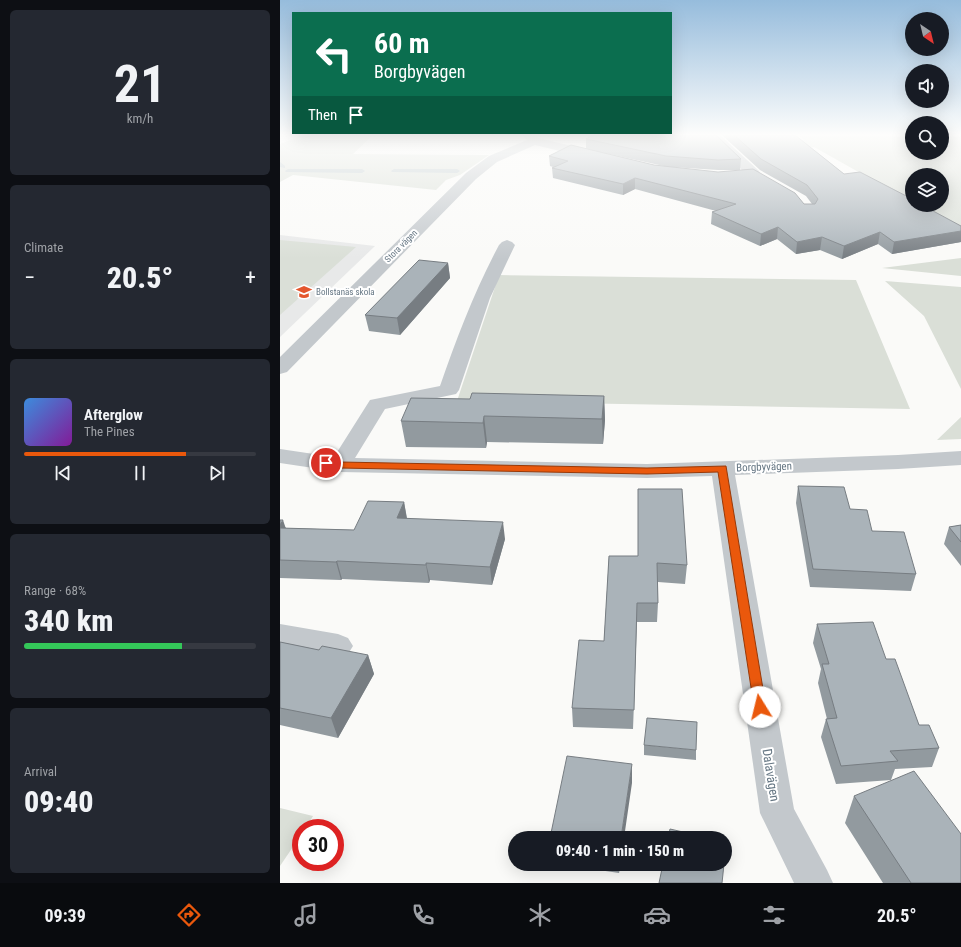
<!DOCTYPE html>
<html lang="en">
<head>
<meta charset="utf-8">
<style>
	body { margin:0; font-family:"Roboto Condensed",sans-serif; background:#242831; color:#f1f3f6; height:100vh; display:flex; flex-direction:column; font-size:15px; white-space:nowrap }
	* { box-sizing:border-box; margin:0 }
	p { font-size:13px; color:#9ea1a6 }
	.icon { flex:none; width:22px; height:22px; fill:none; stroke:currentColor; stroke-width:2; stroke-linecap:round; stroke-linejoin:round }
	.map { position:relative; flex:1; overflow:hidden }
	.sheet { display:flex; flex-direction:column; gap:10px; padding:10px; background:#0d0f14; width:280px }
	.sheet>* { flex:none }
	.hud { position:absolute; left:12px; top:12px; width:380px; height:122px; border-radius:0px; box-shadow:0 4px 16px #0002; background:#0b6e4f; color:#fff; overflow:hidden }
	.needle { width:26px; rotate:145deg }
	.fabs { position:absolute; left:625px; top:12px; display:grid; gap:8px }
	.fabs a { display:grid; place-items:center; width:44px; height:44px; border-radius:50%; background:#171b24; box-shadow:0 4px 16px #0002; font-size:20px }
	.speed { position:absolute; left:12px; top:819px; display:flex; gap:8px; font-size:20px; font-weight:700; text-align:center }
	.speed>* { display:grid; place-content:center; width:52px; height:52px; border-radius:50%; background:#171b24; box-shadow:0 4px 16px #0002; line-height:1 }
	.speed .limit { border:6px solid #d22; background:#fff; color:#111 }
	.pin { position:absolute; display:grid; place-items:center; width:34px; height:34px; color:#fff; margin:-17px; border:2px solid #fff; border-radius:50%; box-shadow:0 1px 4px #0007 }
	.me { position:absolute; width:44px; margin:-22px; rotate:351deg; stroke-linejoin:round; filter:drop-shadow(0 0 3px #0008) }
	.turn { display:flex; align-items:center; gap:14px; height:84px; padding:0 16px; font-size:18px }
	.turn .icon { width:52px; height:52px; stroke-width:2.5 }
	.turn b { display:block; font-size:28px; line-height:34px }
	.then { display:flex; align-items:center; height:38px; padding:0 16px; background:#0003; gap:8px; font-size:15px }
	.big { font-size:30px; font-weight:800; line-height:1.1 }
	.sheet .widget { flex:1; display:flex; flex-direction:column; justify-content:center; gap:6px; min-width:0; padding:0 14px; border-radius:6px; background:#242831 }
	.sheet .dial { align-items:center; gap:0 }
	.dial b { font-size:52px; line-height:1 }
	.song { display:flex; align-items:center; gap:12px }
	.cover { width:48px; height:48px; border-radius:6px; background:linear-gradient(135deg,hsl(210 70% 55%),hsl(290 70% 35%)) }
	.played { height:4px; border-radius:2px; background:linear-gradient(90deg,#ea580c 70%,#363941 70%) }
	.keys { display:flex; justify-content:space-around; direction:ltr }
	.heat { display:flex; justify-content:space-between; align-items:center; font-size:22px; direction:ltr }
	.charge { height:6px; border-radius:3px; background:linear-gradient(90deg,#34c759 68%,#363941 0) }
	.trip { position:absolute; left:228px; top:831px; width:224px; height:40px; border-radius:20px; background:#171b24; box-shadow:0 4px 16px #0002; font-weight:800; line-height:40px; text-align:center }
	.menu { display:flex; height:64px; justify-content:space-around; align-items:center; background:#090b0e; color:#9ea1a6 }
	.menu .icon { width:28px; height:28px }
	.menu .active { color:#ea580c }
	.menu b { font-size:18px; color:#f1f3f6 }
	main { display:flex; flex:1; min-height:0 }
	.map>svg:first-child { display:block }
	.built { fill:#e8e9e9 }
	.green { fill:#dadfd7 }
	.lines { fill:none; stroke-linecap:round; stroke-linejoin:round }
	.stream { fill:#bbc7cb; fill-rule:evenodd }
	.minor { fill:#c3c8cc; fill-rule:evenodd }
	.wall { fill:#929a9f; fill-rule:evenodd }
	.shaded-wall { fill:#777d82 }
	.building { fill:#aab3b9; stroke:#777d82 }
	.route { fill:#ea580c; stroke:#983908 }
	.labels { text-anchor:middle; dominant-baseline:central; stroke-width:4; stroke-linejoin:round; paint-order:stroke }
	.far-street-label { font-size:9px; fill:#657683; stroke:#fff }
	.far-poi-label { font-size:9px; fill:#657683; stroke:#fff; text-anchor:start }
	.street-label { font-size:11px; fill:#657683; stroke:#fff }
	.near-street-label { font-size:13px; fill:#657683; stroke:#fff }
</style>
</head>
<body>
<main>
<section class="sheet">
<div class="widget dial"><b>21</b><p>km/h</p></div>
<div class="widget"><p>Climate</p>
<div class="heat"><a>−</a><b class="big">20.5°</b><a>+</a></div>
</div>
<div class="widget">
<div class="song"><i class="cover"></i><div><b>Afterglow</b><p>The Pines</p></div></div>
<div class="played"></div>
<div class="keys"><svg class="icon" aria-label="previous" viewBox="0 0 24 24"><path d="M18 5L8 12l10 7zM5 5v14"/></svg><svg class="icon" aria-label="pause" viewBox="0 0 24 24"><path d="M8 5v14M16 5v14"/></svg><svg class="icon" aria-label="next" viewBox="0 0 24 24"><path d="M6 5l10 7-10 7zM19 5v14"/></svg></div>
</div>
<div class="widget"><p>Range · 68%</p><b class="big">340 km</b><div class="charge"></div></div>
<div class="widget"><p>Arrival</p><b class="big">09:40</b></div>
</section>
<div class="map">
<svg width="681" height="883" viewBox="0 0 681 883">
	<rect width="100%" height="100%" fill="#fafaf8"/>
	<path class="built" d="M0,235L95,246L0,337Z"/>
	<path class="green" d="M24,135H93L73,154L209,155L180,175L166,180L156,190L13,175L0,182V144Z
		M519,135H632V153H662V135H681V230L636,205H662V175H632V202L534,147L465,152L458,145L524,140Z
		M0,240L76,247L0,315Z
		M681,258V276L602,268Z
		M219,275L576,280L630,409L177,401Z
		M605,281L681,287V389L644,316Z
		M681,417V439L657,440Z
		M0,808L33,816L26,828H21V835L0,866Z"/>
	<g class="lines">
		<path class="stream" d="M0,162L5,166V168L0,167Z
			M8,169H82L85,171L82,173L6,172L5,171Z
			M114,169H177L180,171L177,173L112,172L111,171Z"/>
		<path class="minor" d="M242,135H255L258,138L317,152L319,155L317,158L313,159L255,145L217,162L196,179L7,372L0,374V357L186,173L209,156L247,140Z
			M427,135H440L479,171L480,174L479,177H469Z
			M227,240L232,242L235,245L210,298L179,390L176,394L105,409L75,458L367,464L618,455L681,451V465L618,469L455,475L514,809L547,870L553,883H514L480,813L432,476L367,478L60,472L0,463V449L54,457L90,400L160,386C177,337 195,290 219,245L222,242Z
			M0,624L58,634L68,638L73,646L68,654L58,658L0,646Z"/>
	</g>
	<path class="wall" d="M442,135H515L564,174L681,226V242L612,254L598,244L562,259L540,250L516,254L497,239L480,246L431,224L432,212L436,211L355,189L343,195L273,178L272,168L273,167L270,166L269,156L306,149V139L461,159L460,170H438L392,167L524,204H532L526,196L480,170ZM316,151L347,158L384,166L374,165Z
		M168,263L170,278L120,335L89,331L85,315Z
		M324,396L325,420L323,444L207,442L206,448L126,447L121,421L190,399Z
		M518,486L570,509L636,574L631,591L530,587L516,503Z
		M124,502L127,518L225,539L212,585L150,580L149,583L62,579L61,580L0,578V520L6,528L74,530Z
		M681,525V566L664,544L669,527Z
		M329,556L407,565L405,584L378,582V603L377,622H357L353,729L293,727L292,708L324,641Z
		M537,624L606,659L639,725L659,748L652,767L615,769L611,780L556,784L541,737L546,719H547L538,683L541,669L533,643Z
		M0,642L39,650L88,655L94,674L58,738L0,725Z
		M364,745L416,750V760L364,755Z
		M574,796L681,883H603L565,823Z
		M278,864H340L339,873Z"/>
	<path class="shaded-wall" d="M355,178V189L343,195V184Z
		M498,227L497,239L480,246L481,234Z
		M681,231V242L612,254L614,242Z
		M600,232L598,244L562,259L564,246Z
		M542,237L540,250L516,254L517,242Z
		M168,263L170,278L120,335L117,318Z
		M324,396L325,420L323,444L322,419Z
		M204,416L207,442L206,448L203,423Z
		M124,502L127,520L117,518Z
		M3,520L6,529L0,540V525Z
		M223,522L225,539L212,585L210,567Z
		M57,561L62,579L61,580L56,562Z
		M146,563L150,580L149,583L146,565Z
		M88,655L94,674L58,738L51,718Z
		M352,764V783L344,838H341Z
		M339,864H340L339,873Z"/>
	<path class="building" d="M313,135H436L461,159L438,160L386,156L306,139Z
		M454,135H515L564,174L580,172L632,199V205H642L681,226V231L614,242L600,232L564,246L542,237L517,242L498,227L481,234L432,212L456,204L355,178L343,184L272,168L288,161L269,156L291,145L374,165L438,172L473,169L515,193L524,204H535L538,199L527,185L481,159Z
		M139,260L168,263L117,318L85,315Z
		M192,393L324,396L322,419L204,416L203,423L121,421L131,398L190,399Z
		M518,486L564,487L570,509L587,510L592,531L624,532L636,574L533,569Z
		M358,489H402L407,565L377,563L378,603H357L354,710L292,708L299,640L324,641L329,556H358Z
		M88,501L124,502L117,518L223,522L210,567L146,563V565L57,561L56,562L0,560V528L74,530Z
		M0,520H3L0,525Z
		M681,525V542L669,527Z
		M593,622L606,659H615L639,725H649L659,748L610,751L618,761L561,766L546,719L557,718L542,664H549L537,624Z
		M0,642L39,650L42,646L88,655L51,718L0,708Z
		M367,718L417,722L416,750L364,745Z
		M287,756L352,764L341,838H270Z
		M634,771L681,834V883H631L574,796Z
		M390,829L429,838H388Z
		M445,842H448L445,860Z
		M383,864H444L442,883H379Z"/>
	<linearGradient id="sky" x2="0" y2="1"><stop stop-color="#96bcdc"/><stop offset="0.52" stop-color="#fdfdfc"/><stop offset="1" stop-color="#fdfdfc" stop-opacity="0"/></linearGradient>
	<rect width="681" height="259" fill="url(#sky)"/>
	<path class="route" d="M46,460L60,462L367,468L446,466L486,707L485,710L480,712L475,710L474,707L438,472L367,474L60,468L43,465L42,463Z"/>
	<defs>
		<g id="school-bare" transform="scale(1.2)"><path d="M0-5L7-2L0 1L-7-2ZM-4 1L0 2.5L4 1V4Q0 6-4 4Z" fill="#e4572e" stroke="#fff" stroke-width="2.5" paint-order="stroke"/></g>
	</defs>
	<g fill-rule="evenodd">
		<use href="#school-bare" x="24" y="292"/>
	</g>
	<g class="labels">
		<g class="far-street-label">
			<text transform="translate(121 246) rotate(-45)">Stora vägen</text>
		</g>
		<g class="far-poi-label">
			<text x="36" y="292">Bollstanäs skola</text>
		</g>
		<g class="street-label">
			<text transform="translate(484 467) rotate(-2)">Borgbyvägen</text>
		</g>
		<g class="near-street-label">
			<text transform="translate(491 775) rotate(81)">Dalavägen</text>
		</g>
	</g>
</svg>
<div class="fabs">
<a><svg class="needle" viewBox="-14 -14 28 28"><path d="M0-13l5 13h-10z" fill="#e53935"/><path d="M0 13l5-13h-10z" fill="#9ea1a6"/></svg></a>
<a><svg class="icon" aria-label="sound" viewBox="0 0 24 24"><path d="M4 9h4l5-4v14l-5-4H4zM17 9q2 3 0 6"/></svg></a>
<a><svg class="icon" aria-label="search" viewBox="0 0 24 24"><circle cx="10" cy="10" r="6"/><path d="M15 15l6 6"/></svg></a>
<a><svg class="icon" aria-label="layers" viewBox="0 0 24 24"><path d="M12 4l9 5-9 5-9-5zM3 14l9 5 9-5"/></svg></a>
</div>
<div class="speed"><div class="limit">30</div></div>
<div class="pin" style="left:46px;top:463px;background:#d93025"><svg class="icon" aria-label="arrive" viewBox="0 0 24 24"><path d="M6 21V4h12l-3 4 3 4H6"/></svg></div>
<svg class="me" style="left:480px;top:707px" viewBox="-20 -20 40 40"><circle r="19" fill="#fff"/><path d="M0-13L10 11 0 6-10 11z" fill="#ea580c"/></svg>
<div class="trip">09:40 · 1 min · 150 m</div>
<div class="hud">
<div class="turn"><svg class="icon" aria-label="left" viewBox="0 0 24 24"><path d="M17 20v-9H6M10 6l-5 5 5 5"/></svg><div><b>60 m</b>Borgbyvägen</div></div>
<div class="then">Then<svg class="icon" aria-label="arrive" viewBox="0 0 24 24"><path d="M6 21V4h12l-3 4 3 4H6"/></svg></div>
</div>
</div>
</main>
<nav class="menu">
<b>09:39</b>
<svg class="icon active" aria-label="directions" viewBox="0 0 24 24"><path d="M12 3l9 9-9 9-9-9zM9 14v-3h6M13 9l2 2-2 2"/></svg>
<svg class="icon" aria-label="music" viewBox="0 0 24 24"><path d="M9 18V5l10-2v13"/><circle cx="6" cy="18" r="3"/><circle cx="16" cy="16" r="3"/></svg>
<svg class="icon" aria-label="phone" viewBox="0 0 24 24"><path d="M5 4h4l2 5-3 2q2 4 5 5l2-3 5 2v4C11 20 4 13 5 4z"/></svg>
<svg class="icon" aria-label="climate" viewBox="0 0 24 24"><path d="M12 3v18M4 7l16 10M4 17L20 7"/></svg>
<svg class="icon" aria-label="car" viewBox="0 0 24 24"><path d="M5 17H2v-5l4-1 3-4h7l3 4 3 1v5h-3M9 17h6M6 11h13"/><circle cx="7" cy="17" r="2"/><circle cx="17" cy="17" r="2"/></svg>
<svg class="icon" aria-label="filters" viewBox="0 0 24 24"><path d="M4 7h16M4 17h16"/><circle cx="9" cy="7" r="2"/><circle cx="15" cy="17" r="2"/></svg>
<b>20.5°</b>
</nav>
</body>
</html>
